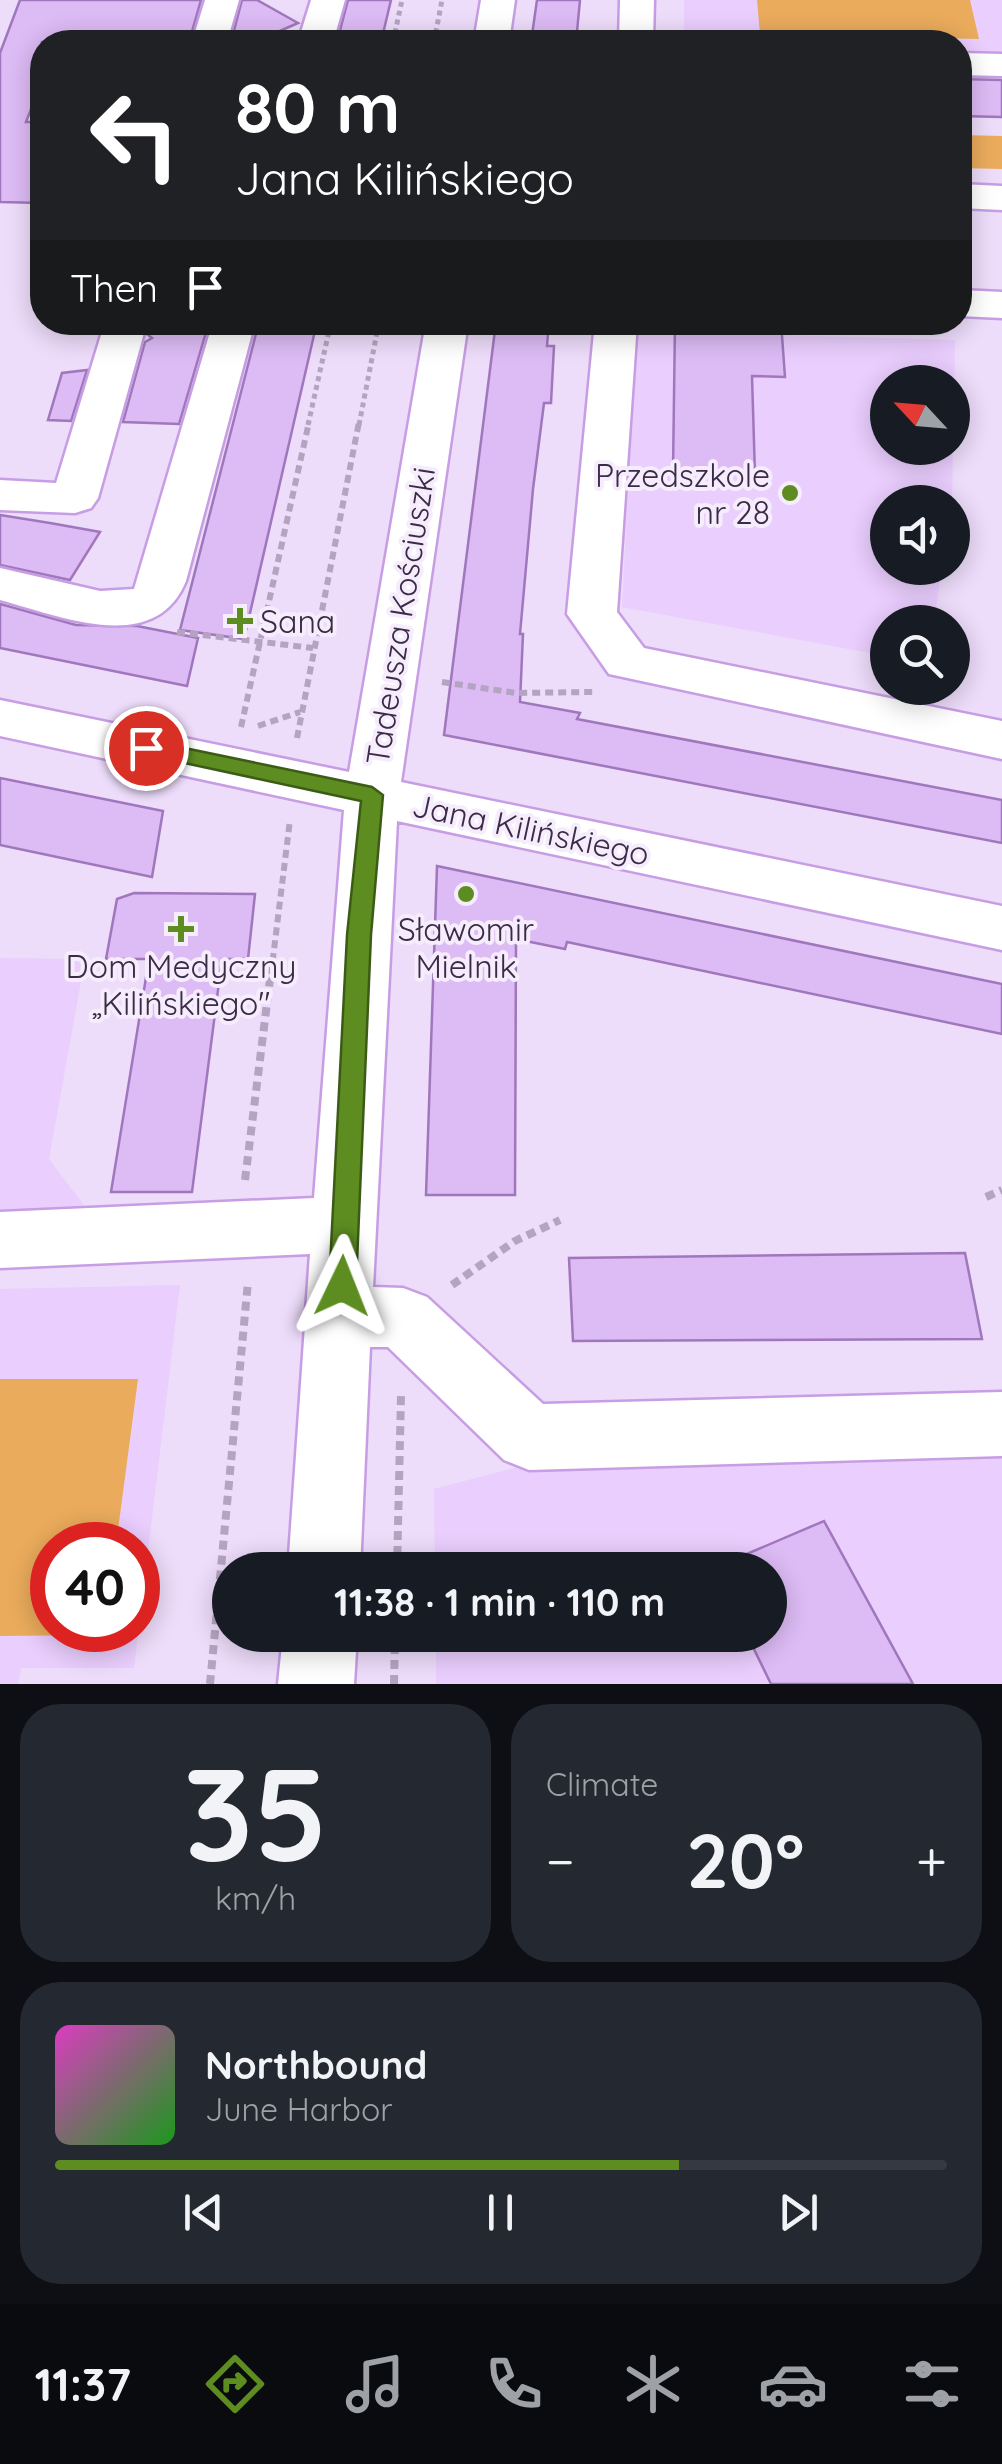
<!DOCTYPE html>
<html lang="en">
<head>
<meta charset="utf-8">
<style>
	body { margin:0; font-family:Quicksand,sans-serif; background:#242831; color:#f1f3f6; height:100vh; display:flex; flex-direction:column; font-size:38px; white-space:nowrap }
	* { box-sizing:border-box; margin:0 }
	p { font-size:32px; color:#9ea1a6 }
	.icon { flex:none; width:55px; height:55px; fill:none; stroke:currentColor; stroke-width:2; stroke-linecap:round; stroke-linejoin:round }
	.map { position:relative; height:1684px; overflow:hidden }
	.details { display:flex; flex-direction:column; gap:20px; padding:20px; background:#0d0f14; flex:1 }
	.details>* { flex:none }
	.guide { position:absolute; left:30px; top:30px; width:942px; height:305px; border-radius:40px; box-shadow:0 5px 25px #0003; background:#202124; color:#fff; overflow:hidden }
	.needle { width:65px; rotate:296deg }
	.tools { position:absolute; left:870px; top:365px; display:grid; gap:20px }
	.tools a { display:grid; place-items:center; width:100px; height:100px; border-radius:50%; background:#171b24; box-shadow:0 5px 25px #0003; font-size:50px }
	.speed { position:absolute; left:30px; top:1522px; display:flex; gap:20px; font-size:50px; font-weight:700; text-align:center }
	.speed>* { display:grid; place-content:center; width:130px; height:130px; border-radius:50%; background:#171b24; box-shadow:0 5px 25px #0003; line-height:1 }
	.speed .limit { border:15px solid #d22; background:#fff; color:#111 }
	.pin { position:absolute; display:grid; place-items:center; width:85px; height:85px; color:#fff; margin:-42px; border:5px solid #fff; border-radius:50%; box-shadow:0 2px 10px #0007 }
	.me { position:absolute; width:110px; margin:-55px; rotate:2deg; stroke-linejoin:round; filter:drop-shadow(0 0 8px #0008) }
	.turn { display:flex; align-items:center; gap:35px; height:210px; padding:0 40px; font-size:45px }
	.turn .icon { width:130px; height:130px; stroke-width:2.5 }
	.turn b { display:block; font-size:70px; line-height:85px }
	.then { display:flex; align-items:center; height:95px; padding:0 40px; background:#0003; gap:20px; font-size:38px }
	.big { font-size:75px; font-weight:700; line-height:1.1 }
	.details .widget { flex:1; display:flex; flex-direction:column; justify-content:center; gap:15px; min-width:0; padding:0 35px; border-radius:40px; background:#242831 }
	.details .dial { align-items:center; gap:0 }
	.dial b { font-size:130px; line-height:1 }
	.song { display:flex; align-items:center; gap:30px }
	.cover { width:120px; height:120px; border-radius:15px; background:linear-gradient(135deg,hsl(310 70% 55%),hsl(120 70% 35%)) }
	.played { height:10px; border-radius:5px; background:linear-gradient(90deg,#5d8d21 70%,#363941 70%) }
	.keys { display:flex; justify-content:space-around; direction:ltr }
	.heat { display:flex; justify-content:space-between; align-items:center; font-size:55px; direction:ltr }
	.details .tiles { flex:1; display:grid; gap:20px; grid-template-columns:1fr 1fr }
	.widget:last-child { grid-column:span 2 }
	.trip { position:absolute; left:212px; top:1552px; width:575px; height:100px; border-radius:50px; background:#171b24; box-shadow:0 5px 25px #0003; font-weight:700; line-height:100px; text-align:center }
	.tab-bar { display:flex; height:160px; justify-content:space-around; align-items:center; background:#090b0e; color:#9ea1a6 }
	.tab-bar .icon { width:70px; height:70px }
	.tab-bar .on { color:#5d8d21 }
	.tab-bar b { font-size:45px; color:#f1f3f6 }
	.map>svg:first-child { display:block }
	.built { fill:#eacefe; fill-rule:evenodd }
	.green { fill:#eaab5c }
	.building { fill:#ddbbf5; stroke:#a077bc; stroke-width:2.5 }
	.lines { fill:none; stroke-linecap:round; stroke-linejoin:round }
	.minor-casing { stroke:#c79de4; stroke-width:5 }
	.path-far2 { stroke:#b5a4c1; stroke-width:5; stroke-dasharray:5 4; stroke-linecap:butt }
	.path-far1 { stroke:#b5a4c1; stroke-width:6; stroke-dasharray:8 5; stroke-linecap:butt }
	.path { stroke:#b5a4c1; stroke-width:8; stroke-dasharray:9 6; stroke-linecap:butt }
	.minor { fill:#fff; fill-rule:evenodd }
	.route { fill:#5d8d21; stroke:#3c5c15; stroke-width:2.5 }
	.poi-dot { fill:#5d8d21; stroke:#f6edfc; stroke-width:4 }
	.labels { text-anchor:middle; dominant-baseline:central; stroke-width:8; stroke-linejoin:round; paint-order:stroke }
	.poi-label { font-size:32px; fill:#3c2b48; stroke:#f6edfc }
	.street-label { font-size:32px; fill:#3c2b48; stroke:#f6edfc }
</style>
</head>
<body>
<div class="map">
<svg width="1002" height="1684" viewBox="0 0 1002 1684">
	<rect width="100%" height="100%" fill="#eddcfa"/>
	<path class="built" d="M684,0H1002V117L960,116V42H684Z
		M636,331L955,340L952,502H888V568H942L934,622H888L887,656L622,607ZM888,382H952V448H888Z
		M0,958L85,959L49,1159L89,1212L0,1215Z
		M180,1285L134,1668H21L18,1684H0V1289ZM52,1545H138V1630H52Z
		M1002,1447V1684H436V1635H770V1570H435L434,1489L583,1450Z"/>
	<path class="green" d="M757,0H970L979,39L760,34Z
		M960,135L1002,136V169L960,168Z
		M0,1379H138L116,1545H52V1630H105L104,1635L0,1636Z"/>
	<path class="building" d="M20,0H201L189,42H42V81L26,122H42V203L0,202V53Z
		M242,0H257L298,23L255,42H231Z
		M348,0H391L381,42H337Z
		M537,0H580L576,42H531Z
		M960,79L1002,80V117L960,116Z
		M151,322H209L179,424L123,422L145,342L152,338L147,334Z
		M259,322H317L244,639L180,630Z
		M496,322H549L547,346H554L551,403H544L533,489L520,634H523L520,702L580,713L577,719L1002,800V843L444,735Z
		M675,322H781L785,377L752,376L755,475L673,472Z
		M87,370L71,421L48,420L62,373Z
		M0,515L50,523L100,532L70,580L0,565Z
		M0,604L76,625L137,626L198,638L187,686L0,648Z
		M0,778L163,811L152,877L0,845Z
		M437,866L1002,984V1034L567,942L565,949L516,939L515,1195H426Z
		M134,893L255,894L248,959H222L192,1192H111L149,959H106L117,899Z
		M965,1253L982,1339L573,1341L569,1258Z
		M824,1521L913,1684H771L747,1635H770V1570L714,1568Z"/>
	<g class="lines">
		<g class="minor-casing">
			<path id="minor" d="M205,0H239L227,42H192Z
				M311,0H345L333,42H298Z
				M481,0H515L509,42H474Z
				M620,0H654L653,42H619Z
				M960,53L1002,54V76L960,75Z
				M960,184L1002,186V210L960,208Z
				M960,290L1002,292V318L960,316Z
				M105,322H147L98,498L91,508L75,513L0,510V480L56,483Z
				M213,322H255L186,581C155,657 60,616 0,600V568L100,591L134,589Z
				M426,322H468L401,782L1002,906V950L397,821L373,1287L403,1288L427,1297L543,1404L1002,1392V1456L529,1470L504,1460L388,1347H370L360,1570H288L310,1254L0,1268V1212L314,1198L344,810L0,736V700L349,772Z
				M595,322H637L617,612L644,648L1002,721V759L609,674L567,614Z
				M283,1635H357L354,1684H278Z"/>
		</g>
		<path class="path-far2" d="M393,42L402,0
			M434,42L442,0
			M308,425L331,322
			M359,425L379,322"/>
		<path class="path-far1" d="M177,632L313,648
			M442,682L516,693L593,692
			M258,726L300,712
			M241,727L309,422
			M297,738L359,422
			M271,974L290,820"/>
		<path class="path" d="M245,1180L271,971
			M986,1197L1002,1190
			M452,1285L515,1241L560,1220
			M397,1570L401,1396
			M210,1684L248,1282
			M394,1684L395,1635"/>
		<use href="#minor" class="minor"/>
	</g>
	<path class="route" d="M146,740L372,787L383,795L371,935L356,1286L352,1294L342,1298L333,1294L329,1286L347,935L361,801L138,753L135,748Z"/>
	<g class="poi-dot">
		<circle cx="790" cy="493" r="10"/>
		<path d="M235 606h10v10h10v10h-10v10h-10v-10h-10v-10h10z"/>
		<circle cx="466" cy="894" r="10"/>
		<path d="M176 914h10v10h10v10h-10v10h-10v-10h-10v-10h10z"/>
	</g>
	<g class="labels">
		<g class="poi-label">
			<text x="770" y="475" text-anchor="end">Przedszkole<tspan x="770" dy="37">nr 28</tspan></text>
			<text x="260" y="621" text-anchor="start">Sana</text>
			<text x="466" y="929">Sławomir<tspan x="466" dy="37">Mielnik</tspan></text>
			<text x="181" y="966">Dom Medyczny<tspan x="181" dy="37">„Kilińskiego"</tspan></text>
		</g>
		<g class="street-label">
			<text transform="translate(400 616) rotate(-81)">Tadeusza Kościuszki</text>
			<text transform="translate(531 829) rotate(12)">Jana Kilińskiego</text>
		</g>
	</g>
</svg>
<div class="tools">
<a><svg class="needle" viewBox="-14 -14 28 28"><path d="M0-13l5 13h-10z" fill="#e53935"/><path d="M0 13l5-13h-10z" fill="#9ea1a6"/></svg></a>
<a><svg class="icon" aria-label="sound" viewBox="0 0 24 24"><path d="M4 9h4l5-4v14l-5-4H4zM17 9q2 3 0 6"/></svg></a>
<a><svg class="icon" aria-label="search" viewBox="0 0 24 24"><circle cx="10" cy="10" r="6"/><path d="M15 15l6 6"/></svg></a>
</div>
<div class="speed"><div class="limit">40</div></div>
<div class="pin" style="left:146px;top:748px;background:#d93025"><svg class="icon" aria-label="arrive" viewBox="0 0 24 24"><path d="M6 21V4h12l-3 4 3 4H6"/></svg></div>
<svg class="me" style="left:342px;top:1286px" viewBox="-20 -20 40 40"><path d="M0-17L14 15 0 8-14 15z" fill="#5d8d21" stroke="#fff" stroke-width="4"/></svg>
<div class="trip">11:38 · 1 min · 110 m</div>
<div class="guide">
<div class="turn"><svg class="icon" aria-label="left" viewBox="0 0 24 24"><path d="M17 20v-9H6M10 6l-5 5 5 5"/></svg><div><b>80 m</b>Jana Kilińskiego</div></div>
<div class="then">Then<svg class="icon" aria-label="arrive" viewBox="0 0 24 24"><path d="M6 21V4h12l-3 4 3 4H6"/></svg></div>
</div>
</div>
<section class="details">
<div class="tiles">
<div class="widget dial"><b>35</b><p>km/h</p></div>
<div class="widget"><p>Climate</p>
<div class="heat"><a>−</a><b class="big">20°</b><a>+</a></div>
</div>
<div class="widget">
<div class="song"><i class="cover"></i><div><b>Northbound</b><p>June Harbor</p></div></div>
<div class="played"></div>
<div class="keys"><svg class="icon" aria-label="previous" viewBox="0 0 24 24"><path d="M18 5L8 12l10 7zM5 5v14"/></svg><svg class="icon" aria-label="pause" viewBox="0 0 24 24"><path d="M8 5v14M16 5v14"/></svg><svg class="icon" aria-label="next" viewBox="0 0 24 24"><path d="M6 5l10 7-10 7zM19 5v14"/></svg></div>
</div>
</div>
</section>
<nav class="tab-bar">
<b>11:37</b>
<svg class="icon on" aria-label="directions" viewBox="0 0 24 24"><path d="M12 3l9 9-9 9-9-9zM9 14v-3h6M13 9l2 2-2 2"/></svg>
<svg class="icon" aria-label="music" viewBox="0 0 24 24"><path d="M9 18V5l10-2v13"/><circle cx="6" cy="18" r="3"/><circle cx="16" cy="16" r="3"/></svg>
<svg class="icon" aria-label="phone" viewBox="0 0 24 24"><path d="M5 4h4l2 5-3 2q2 4 5 5l2-3 5 2v4C11 20 4 13 5 4z"/></svg>
<svg class="icon" aria-label="climate" viewBox="0 0 24 24"><path d="M12 3v18M4 7l16 10M4 17L20 7"/></svg>
<svg class="icon" aria-label="car" viewBox="0 0 24 24"><path d="M5 17H2v-5l4-1 3-4h7l3 4 3 1v5h-3M9 17h6M6 11h13"/><circle cx="7" cy="17" r="2"/><circle cx="17" cy="17" r="2"/></svg>
<svg class="icon" aria-label="filters" viewBox="0 0 24 24"><path d="M4 7h16M4 17h16"/><circle cx="9" cy="7" r="2"/><circle cx="15" cy="17" r="2"/></svg>
</nav>
</body>
</html>
